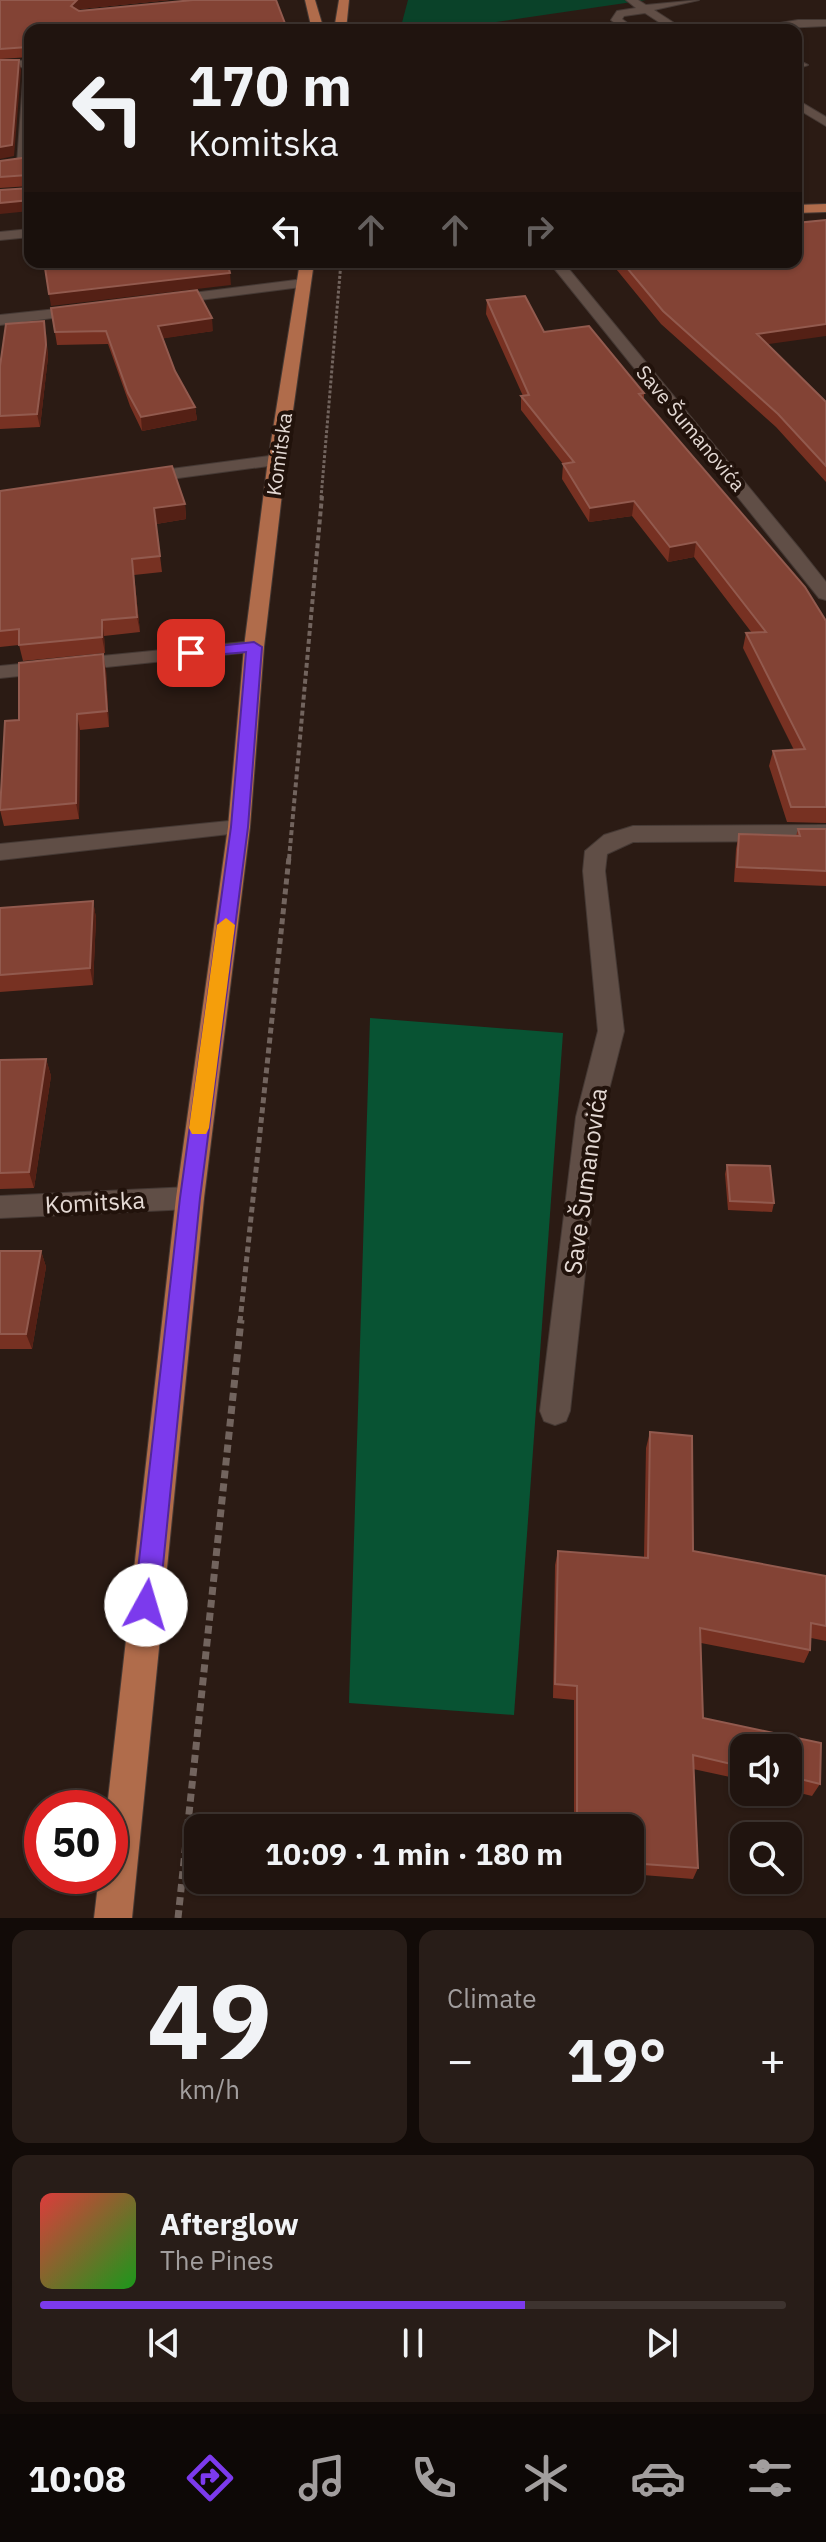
<!DOCTYPE html>
<html lang="en">
<head>
<meta charset="utf-8">
<style>
	body { margin:0; font-family:"IBM Plex Sans",sans-serif; background:#281d18; color:#f1f3f6; height:100vh; display:flex; flex-direction:column; font-size:30px; white-space:nowrap }
	* { box-sizing:border-box; margin:0 }
	p { font-size:26px; color:#a29e9e }
	.icon { flex:none; width:44px; height:44px; fill:none; stroke:currentColor; stroke-width:2; stroke-linecap:round; stroke-linejoin:round }
	.map { position:relative; height:1918px; overflow:hidden }
	.drawer { display:flex; flex-direction:column; gap:12px; padding:12px; background:#120b08; flex:1 }
	.drawer>* { flex:none }
	.banner { position:absolute; left:24px; top:24px; width:778px; height:244px; border-radius:16px; box-shadow:0 2px 6px #0004,0 0 0 2px #3d332f; background:#20140f; color:#f1f3f6; overflow:hidden }
	.controls { position:absolute; left:730px; top:1734px; display:grid; gap:16px }
	.controls a { display:grid; place-items:center; width:72px; height:72px; border-radius:16px; background:#20140f; box-shadow:0 2px 6px #0004,0 0 0 2px #3d332f; font-size:40px }
	.speed { position:absolute; left:24px; top:1790px; display:flex; gap:16px; font-size:40px; font-weight:700; text-align:center }
	.speed>* { display:grid; place-content:center; width:104px; height:104px; border-radius:50%; background:#20140f; box-shadow:0 2px 6px #0004,0 0 0 2px #3d332f; line-height:1 }
	.speed .limit { border:12px solid #d22; background:#fff; color:#111 }
	.pin { position:absolute; display:grid; place-items:center; width:68px; height:68px; color:#fff; margin:-34px; border-radius:16px; box-shadow:0 4px 12px #0006 }
	.me { position:absolute; width:88px; margin:-44px; rotate:6deg; stroke-linejoin:round; filter:drop-shadow(0 0 6px #0008) }
	.turn { display:flex; align-items:center; gap:28px; height:168px; padding:0 32px; font-size:36px }
	.turn .icon { width:104px; height:104px; stroke-width:2.5 }
	.turn b { display:block; font-size:56px; line-height:68px }
	.lanes { display:flex; align-items:center; height:76px; padding:0 32px; background:#0003; justify-content:center; gap:40px; direction:ltr }
	.lanes .off { opacity:.35 }
	.big { font-size:60px; font-weight:800; line-height:1.1 }
	.drawer .widget { flex:1; display:flex; flex-direction:column; justify-content:center; gap:12px; min-width:0; padding:0 28px; border-radius:16px; background:#281d18 }
	.drawer .dial { align-items:center; gap:0 }
	.dial b { font-size:104px; line-height:1 }
	.song { display:flex; align-items:center; gap:24px }
	.cover { width:96px; height:96px; border-radius:12px; background:linear-gradient(135deg,hsl(0 70% 55%),hsl(120 70% 35%)) }
	.played { height:8px; border-radius:4px; background:linear-gradient(90deg,#7c3aed 65%,#3d332f 65%) }
	.keys { display:flex; justify-content:space-around; direction:ltr }
	.heat { display:flex; justify-content:space-between; align-items:center; font-size:44px; direction:ltr }
	.drawer .tiles { flex:1; display:grid; gap:12px; grid-template-columns:1fr 1fr }
	.widget:last-child { grid-column:span 2 }
	.trip { position:absolute; left:184px; top:1814px; width:460px; height:80px; border-radius:16px; background:#20140f; box-shadow:0 2px 6px #0004,0 0 0 2px #3d332f; font-weight:800; line-height:80px; text-align:center }
	.menu { display:flex; height:128px; justify-content:space-around; align-items:center; background:#0d0806; color:#a29e9e }
	.menu .icon { width:56px; height:56px }
	.menu .selected { color:#7c3aed }
	.menu b { font-size:36px; color:#f1f3f6 }
	.map>svg:first-child { display:block }
	.green { fill:#0a4229 }
	.forest { fill:#085333 }
	.lines { fill:none; stroke-linecap:round; stroke-linejoin:round }
	.minor-casing { stroke:#453934; stroke-width:2 }
	.major-casing { stroke:#453934; stroke-width:2 }
	.path-far3 { stroke:#72645e; stroke-width:3; stroke-dasharray:3 2; stroke-linecap:butt }
	.path-far2 { stroke:#72645e; stroke-width:4; stroke-dasharray:5 3; stroke-linecap:butt }
	.path-far1 { stroke:#72645e; stroke-width:5; stroke-dasharray:6 4; stroke-linecap:butt }
	.path { stroke:#72645e; stroke-width:7; stroke-dasharray:8 5; stroke-linecap:butt }
	.minor { fill:#604e46; fill-rule:evenodd }
	.major { fill:#b06c4b; fill-rule:evenodd }
	.wall { fill:#773122 }
	.shaded-wall { fill:#542015 }
	.building { fill:#834335; stroke:#925a4e; stroke-width:2 }
	.route { fill:#7c3aed; stroke:#51269a; stroke-width:2 }
	.slow { fill:#f59e0b }
	.labels { text-anchor:middle; dominant-baseline:central; stroke-width:8; stroke-linejoin:round; paint-order:stroke }
	.far-street-label { font-size:20px; fill:#e4d9d4; stroke:#21120b }
	.street-label { font-size:24px; fill:#e4d9d4; stroke:#21120b }
</style>
</head>
<body>
<div class="map">
<svg width="826" height="1918" viewBox="0 0 826 1918">
	<rect width="100%" height="100%" fill="#2b1b14"/>
	<path class="green" d="M408,0H646L441,30H400Z"/>
	<path class="forest" d="M370,1018L563,1033L514,1715L349,1703Z"/>
	<g class="lines">
		<g class="minor-casing">
			<path id="minor" d="M626,0H638L646,5L699,0L654,10L685,30H671L645,13L624,16L622,19L637,30H624L611,20L617,11L636,8Z
				M798,20H826V26L737,30Z
				M30,60L29,163L23,167L17,163L24,67L0,68V62Z
				M796,63L802,62L808,65L796,69Z
				M796,99L826,117V126L796,108Z
				M30,229V237L0,240V232Z
				M549,262H563L799,548L826,582V600L819,598Z
				M304,279L309,280V286L169,304L162,300L169,296Z
				M85,306L90,307V313L0,325V315Z
				M277,455L283,456L286,460L283,464L141,483L132,478L141,473Z
				M254,641L261,643L264,647L261,651L0,678V666Z
				M239,820L247,822L250,827L247,832L0,860V844Z
				M826,825V841L633,842L607,854L605,871L624,1031L602,1117L570,1411L566,1421L555,1425L544,1421L540,1411L576,1117L598,1031L583,871L585,851L604,835L633,826Z
				M190,1187L200,1190L204,1198L200,1206L190,1209L0,1218V1196Z"/>
		</g>
		<g class="major-casing">
			<path id="major" d="M305,0H315L324,30H312Z
				M339,0H349L346,30H334Z
				M826,204V212L796,213V205Z
				M300,262H314L286,460L264,647L250,827L204,1198L132,1918H94L99,1876H110V1808H107L176,1198L228,827L244,647L268,460Z"/>
		</g>
		<path class="path-far3" d="M321,498L341,262"/>
		<path class="path-far2" d="M289,859L322,496"/>
		<path class="path-far1" d="M240,1322L289,857"/>
		<path class="path" d="M178,1918L241,1320"/>
		<use href="#minor" class="minor"/>
		<use href="#major" class="major"/>
	</g>
	<path class="wall" d="M0,0H170L80,9L78,11L286,26L287,30H30V57L0,59Z
		M30,157V186L0,188V161Z
		M612,262H622L768,344L826,402V482L776,427L661,324L612,264Z
		M487,300L544,332L644,393V399L826,621V823L787,822L769,766L773,751L794,750L743,648L746,633H752L694,557L668,562L632,516L589,522L562,479L563,464L521,410V396H523L486,314Z
		M51,308L213,331L163,338L175,371L195,407L197,420L142,431L130,406L108,344L57,345Z
		M46,333L48,357L40,427L0,429V366Z
		M0,491L185,504L186,519L156,524L162,572L134,575L140,632L104,636L105,653L23,661L19,645L0,647Z
		M106,670L109,727L80,730L79,819L4,826L0,810L19,720Z
		M798,829H826V886L734,882L736,849L739,834L796,836Z
		M93,901L96,918L93,985L0,992V908Z
		M46,1059L51,1076L34,1188L0,1189V1060Z
		M727,1165L774,1203L772,1212L728,1210L725,1174Z
		M0,1251H41L46,1267L32,1349H0Z
		M650,1432L692,1436L693,1551L826,1576V1641L811,1638L810,1650L804,1663L701,1643L703,1718L821,1743L820,1784L812,1796L788,1790V1748H744V1780L693,1769L698,1868L693,1879L630,1874V1828H574V1700L553,1698L555,1565L558,1551L644,1557L646,1448Z"/>
	<path class="shaded-wall" d="M77,0H170L80,9L72,16L71,6Z
		M19,60L21,70L14,156L0,159V147Z
		M30,200V211L0,214V203Z
		M230,273L231,285L51,306L49,294Z
		M212,318L213,331L160,339L158,326Z
		M44,321L48,357L40,427L37,414Z
		M826,324V336L755,346L757,334Z
		M195,407L197,420L142,431L141,417Z
		M634,501L632,516L589,522L590,508Z
		M185,504L186,519L156,524L154,508Z
		M696,542L694,557L668,562L670,547Z
		M132,559L134,575L140,632L137,617Z
		M102,620L104,636L105,653L102,637Z
		M103,654L106,670L109,727L107,711Z
		M77,714L80,730L79,819L76,803Z
		M93,901L96,918L93,985L90,968Z
		M46,1059L51,1076L34,1188L29,1172Z
		M41,1251L46,1267L32,1349L26,1334Z"/>
	<path class="building" d="M0,0H77L71,6L79,11L193,0H276L286,26L269,27L270,30H30V48L28,47L0,49Z
		M0,60H19L12,145L0,147Z
		M30,157V177L28,175L0,177V161Z
		M30,188V200L0,203V190Z
		M826,220V324L757,334L826,402V466L778,414L663,311L622,262H796V223Z
		M93,262H227L230,273L49,294L45,268L93,264Z
		M197,290L212,318L158,326L175,371L195,407L141,417L128,393L106,331L55,332L51,308Z
		M525,296L544,332L589,326L644,393L639,394L805,587L826,621V807H791L773,751L805,749L746,633L766,632L696,542L670,547L634,501L590,508L563,464L574,462L521,396L529,395L487,300Z
		M44,321L46,345L37,414L0,416V366L6,324Z
		M172,466L185,504L154,508L160,556L132,559L137,617L102,620V637L19,645V629L0,631V491Z
		M103,654L107,711L77,714L76,803L0,810L5,721L19,720V663Z
		M798,829H826V871L737,867L739,834L800,836Z
		M93,901L90,968L0,975V908Z
		M46,1059L29,1172L0,1173V1060Z
		M727,1165L770,1166L774,1203L730,1201Z
		M0,1251H41L26,1334H0Z
		M650,1432L692,1436L693,1551L826,1576V1626L811,1623L810,1650L700,1628L703,1718L821,1743L820,1784L788,1776V1748H744V1767L693,1755L698,1868L630,1863V1828H577V1686L555,1684L558,1551L648,1558Z"/>
	<path class="route" d="M254,642L262,647L248,827L200,1198L159,1605L155,1614L146,1617L137,1614L134,1605L180,1198L231,827L246,652L191,657L183,653L191,649Z"/>
	<path class="slow" d="M226,918L235,925L209,1128L206,1134H192L189,1128L217,925Z"/>
	<g class="labels">
		<g class="far-street-label">
			<text transform="translate(691 428) rotate(50)">Save Šumanovića</text>
			<text transform="translate(279 454) rotate(-82)">Komitska</text>
		</g>
		<g class="street-label">
			<text transform="translate(585 1181) rotate(-82)">Save Šumanovića</text>
			<text transform="translate(95 1202) rotate(-3)">Komitska</text>
		</g>
	</g>
</svg>
<div class="controls">
<a><svg class="icon" aria-label="sound" viewBox="0 0 24 24"><path d="M4 9h4l5-4v14l-5-4H4zM17 9q2 3 0 6"/></svg></a>
<a><svg class="icon" aria-label="search" viewBox="0 0 24 24"><circle cx="10" cy="10" r="6"/><path d="M15 15l6 6"/></svg></a>
</div>
<div class="speed"><div class="limit">50</div></div>
<div class="pin" style="left:191px;top:653px;background:#d93025"><svg class="icon" aria-label="arrive" viewBox="0 0 24 24"><path d="M6 21V4h12l-3 4 3 4H6"/></svg></div>
<svg class="me" style="left:146px;top:1605px" viewBox="-20 -20 40 40"><circle r="19" fill="#fff"/><path d="M0-13L10 11 0 6-10 11z" fill="#7c3aed"/></svg>
<div class="trip">10:09 · 1 min · 180 m</div>
<div class="banner">
<div class="turn"><svg class="icon" aria-label="left" viewBox="0 0 24 24"><path d="M17 20v-9H6M10 6l-5 5 5 5"/></svg><div><b>170 m</b>Komitska</div></div>
<div class="lanes"><svg class="icon" aria-label="left" viewBox="0 0 24 24"><path d="M17 20v-9H6M10 6l-5 5 5 5"/></svg><svg class="icon off" aria-label="ahead" viewBox="0 0 24 24"><path d="M12 20V5M6 11l6-6 6 6"/></svg><svg class="icon off" aria-label="ahead" viewBox="0 0 24 24"><path d="M12 20V5M6 11l6-6 6 6"/></svg><svg class="icon off" aria-label="right" viewBox="0 0 24 24"><path d="M7 20v-9h11M14 6l5 5-5 5"/></svg></div>
</div>
</div>
<section class="drawer">
<div class="tiles">
<div class="widget dial"><b>49</b><p>km/h</p></div>
<div class="widget"><p>Climate</p>
<div class="heat"><a>−</a><b class="big">19°</b><a>+</a></div>
</div>
<div class="widget">
<div class="song"><i class="cover"></i><div><b>Afterglow</b><p>The Pines</p></div></div>
<div class="played"></div>
<div class="keys"><svg class="icon" aria-label="previous" viewBox="0 0 24 24"><path d="M18 5L8 12l10 7zM5 5v14"/></svg><svg class="icon" aria-label="pause" viewBox="0 0 24 24"><path d="M8 5v14M16 5v14"/></svg><svg class="icon" aria-label="next" viewBox="0 0 24 24"><path d="M6 5l10 7-10 7zM19 5v14"/></svg></div>
</div>
</div>
</section>
<nav class="menu">
<b>10:08</b>
<svg class="icon selected" aria-label="directions" viewBox="0 0 24 24"><path d="M12 3l9 9-9 9-9-9zM9 14v-3h6M13 9l2 2-2 2"/></svg>
<svg class="icon" aria-label="music" viewBox="0 0 24 24"><path d="M9 18V5l10-2v13"/><circle cx="6" cy="18" r="3"/><circle cx="16" cy="16" r="3"/></svg>
<svg class="icon" aria-label="phone" viewBox="0 0 24 24"><path d="M5 4h4l2 5-3 2q2 4 5 5l2-3 5 2v4C11 20 4 13 5 4z"/></svg>
<svg class="icon" aria-label="climate" viewBox="0 0 24 24"><path d="M12 3v18M4 7l16 10M4 17L20 7"/></svg>
<svg class="icon" aria-label="car" viewBox="0 0 24 24"><path d="M5 17H2v-5l4-1 3-4h7l3 4 3 1v5h-3M9 17h6M6 11h13"/><circle cx="7" cy="17" r="2"/><circle cx="17" cy="17" r="2"/></svg>
<svg class="icon" aria-label="filters" viewBox="0 0 24 24"><path d="M4 7h16M4 17h16"/><circle cx="9" cy="7" r="2"/><circle cx="15" cy="17" r="2"/></svg>
</nav>
</body>
</html>
